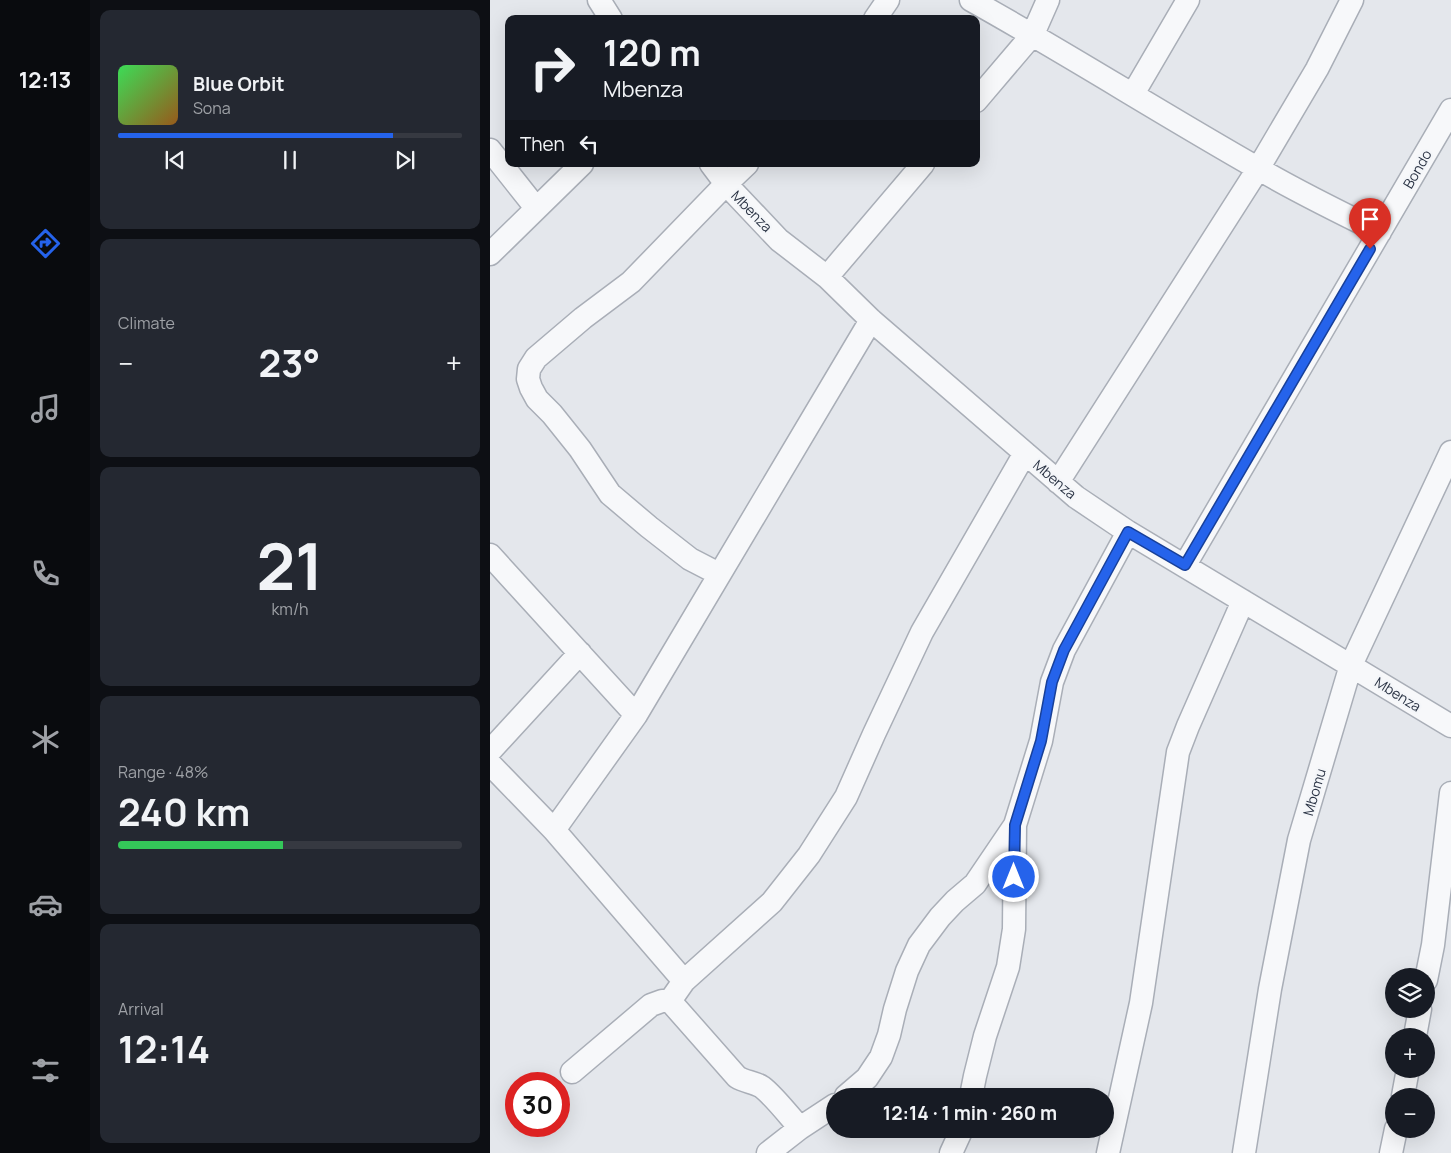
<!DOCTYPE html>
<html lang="en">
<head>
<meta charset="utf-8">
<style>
	body { margin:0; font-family:Manrope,sans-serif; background:#242831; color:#f1f3f6; height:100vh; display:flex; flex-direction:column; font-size:19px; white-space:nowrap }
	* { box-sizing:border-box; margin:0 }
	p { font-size:16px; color:#9ea1a6 }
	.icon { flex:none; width:28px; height:28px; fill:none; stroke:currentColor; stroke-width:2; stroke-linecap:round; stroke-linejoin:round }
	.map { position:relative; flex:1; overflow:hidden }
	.panel { display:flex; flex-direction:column; gap:10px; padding:10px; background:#0d0f14; width:400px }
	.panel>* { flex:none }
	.hud { position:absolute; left:15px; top:15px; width:475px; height:152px; border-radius:10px; box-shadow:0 5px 20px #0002; background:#171b24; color:#f1f3f6; overflow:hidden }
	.buttons { position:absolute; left:895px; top:968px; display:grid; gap:10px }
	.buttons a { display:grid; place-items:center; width:50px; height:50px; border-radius:50%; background:#171b24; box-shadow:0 5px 20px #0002; font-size:25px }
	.speed { position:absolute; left:15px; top:1072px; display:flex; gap:10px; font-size:25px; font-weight:700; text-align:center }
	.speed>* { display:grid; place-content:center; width:65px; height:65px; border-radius:50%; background:#171b24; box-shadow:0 5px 20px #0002; line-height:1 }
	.speed .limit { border:8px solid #d22; background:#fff; color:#111 }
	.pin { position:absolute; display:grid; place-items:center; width:42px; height:42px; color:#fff; margin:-51px -21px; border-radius:50% 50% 50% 0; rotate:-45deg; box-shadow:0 0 5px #0007 }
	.pin .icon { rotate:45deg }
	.me { position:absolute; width:55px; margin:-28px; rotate:0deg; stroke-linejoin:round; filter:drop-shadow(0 0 4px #0008) }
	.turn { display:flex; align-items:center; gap:18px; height:105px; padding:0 15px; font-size:22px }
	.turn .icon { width:65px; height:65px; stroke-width:2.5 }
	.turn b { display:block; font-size:35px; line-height:42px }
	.then { display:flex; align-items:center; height:48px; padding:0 15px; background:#0003; gap:10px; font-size:19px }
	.big { font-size:38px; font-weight:700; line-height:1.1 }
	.panel .tile { flex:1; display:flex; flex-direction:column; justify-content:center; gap:8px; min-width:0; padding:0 18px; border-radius:10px; background:#242831 }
	.panel .dial { align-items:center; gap:0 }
	.dial b { font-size:65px; line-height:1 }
	.song { display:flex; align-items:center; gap:15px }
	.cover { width:60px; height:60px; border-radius:8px; background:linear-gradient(135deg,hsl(130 70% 55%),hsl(30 70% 35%)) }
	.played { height:5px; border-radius:2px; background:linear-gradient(90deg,#2563eb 80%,#363941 80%) }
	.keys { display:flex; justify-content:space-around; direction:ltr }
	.heat { display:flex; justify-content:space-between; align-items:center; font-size:28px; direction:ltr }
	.charge { height:8px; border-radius:4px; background:linear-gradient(90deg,#34c759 48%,#363941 0) }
	.trip { position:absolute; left:336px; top:1088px; width:288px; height:50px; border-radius:25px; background:#171b24; box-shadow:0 5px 20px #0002; font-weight:700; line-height:50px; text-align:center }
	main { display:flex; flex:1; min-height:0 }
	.menu { display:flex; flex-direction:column; width:90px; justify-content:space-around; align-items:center; background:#090b0e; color:#9ea1a6 }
	.menu .icon { width:35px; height:35px }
	.menu .current { color:#2563eb }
	.menu b { font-size:22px; color:#f1f3f6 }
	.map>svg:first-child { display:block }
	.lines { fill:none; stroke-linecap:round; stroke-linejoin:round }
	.street-casing { stroke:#a9aeb7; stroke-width:25 }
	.street { stroke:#f7f8fa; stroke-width:22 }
	.route-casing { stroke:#184099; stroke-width:12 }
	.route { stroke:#2563eb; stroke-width:9 }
	.labels { text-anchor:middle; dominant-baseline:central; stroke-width:4.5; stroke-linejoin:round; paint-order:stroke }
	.street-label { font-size:14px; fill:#2b3445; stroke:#f4f6f9 }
</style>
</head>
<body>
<main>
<nav class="menu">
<b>12:13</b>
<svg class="icon current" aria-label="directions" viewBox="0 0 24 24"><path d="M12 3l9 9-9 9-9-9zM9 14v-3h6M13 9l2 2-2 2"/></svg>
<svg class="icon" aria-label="music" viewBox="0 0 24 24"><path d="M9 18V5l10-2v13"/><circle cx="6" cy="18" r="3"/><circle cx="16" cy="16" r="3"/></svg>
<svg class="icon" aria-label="phone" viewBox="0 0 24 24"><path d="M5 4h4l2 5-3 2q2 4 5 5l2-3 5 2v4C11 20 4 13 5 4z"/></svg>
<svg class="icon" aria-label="climate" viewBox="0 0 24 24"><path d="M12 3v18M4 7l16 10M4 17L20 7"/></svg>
<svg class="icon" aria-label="car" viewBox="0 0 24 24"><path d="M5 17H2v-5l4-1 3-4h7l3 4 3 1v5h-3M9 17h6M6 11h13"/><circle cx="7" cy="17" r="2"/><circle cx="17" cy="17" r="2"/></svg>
<svg class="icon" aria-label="filters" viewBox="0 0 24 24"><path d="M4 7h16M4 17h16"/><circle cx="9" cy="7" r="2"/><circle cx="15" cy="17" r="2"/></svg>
</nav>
<section class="panel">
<div class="tile">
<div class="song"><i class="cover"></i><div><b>Blue Orbit</b><p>Sona</p></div></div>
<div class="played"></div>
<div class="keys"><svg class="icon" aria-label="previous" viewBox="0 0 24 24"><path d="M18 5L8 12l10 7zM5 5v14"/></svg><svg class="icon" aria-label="pause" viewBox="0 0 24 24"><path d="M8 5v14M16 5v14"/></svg><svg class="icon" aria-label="next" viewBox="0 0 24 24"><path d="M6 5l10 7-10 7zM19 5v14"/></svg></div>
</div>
<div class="tile"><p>Climate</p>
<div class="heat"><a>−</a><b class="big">23°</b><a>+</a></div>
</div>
<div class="tile dial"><b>21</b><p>km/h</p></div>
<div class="tile"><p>Range · 48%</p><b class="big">240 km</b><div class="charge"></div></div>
<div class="tile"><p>Arrival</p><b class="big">12:14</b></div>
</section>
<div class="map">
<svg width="961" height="1153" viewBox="0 0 961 1153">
	<rect width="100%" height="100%" fill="#e4e7ec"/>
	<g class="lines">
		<g class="street-casing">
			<path id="street" d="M109,0L121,19
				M481,0C578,54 672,114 769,169C808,192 849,212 890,232
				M385,19L398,0
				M643,94L698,0
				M486,101L543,34L558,0
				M0,150L46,208
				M221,164L236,184L289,240L337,277L381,320L586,497L638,532L961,726
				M0,254L92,164
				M337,277L433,164
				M568,482L768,169L827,69L862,0
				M0,555L146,715
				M695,565L961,110
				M229,574L200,559L159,527L120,494L90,449L62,414L47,399L41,388L38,379L39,369L46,358L93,318L141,282L236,184L257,164
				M0,751L90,653
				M0,764L64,830L194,981
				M64,830L146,715L381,320
				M936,980L943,945L961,793
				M180,1001L247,1077C255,1082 264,1082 272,1087C284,1096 300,1117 310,1128
				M925,1036L930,1009
				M82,1072L161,1005L172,1001H180L194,981L282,902L319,855L356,797L384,734L432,632L535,453
				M356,1096L377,1078L391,1057L399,1035L405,1009L417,971L429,945L450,917L465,901L485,884L525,825L551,741L562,682L574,650L638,532
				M481,1096L485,1076L495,1036L518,967L524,929L525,825
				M913,1096L918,1069
				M278,1153L310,1128L345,1105
				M461,1153L472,1129
				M618,1153L651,1003L688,752L698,726L753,601
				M754,1153L780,989L809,840L861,665L961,452
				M901,1153L906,1129"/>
		</g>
		<use href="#street" class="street"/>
	</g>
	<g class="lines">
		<g class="route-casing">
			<path id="route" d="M524,877L525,825L551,741L562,682L574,650L638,532L695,565L880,249"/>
		</g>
		<use href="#route" class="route"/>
	</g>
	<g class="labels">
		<g class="street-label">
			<text transform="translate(927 169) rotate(-60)">Bondo</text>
			<text transform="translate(262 211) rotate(46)">Mbenza</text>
			<text transform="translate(565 479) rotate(40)">Mbenza</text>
			<text transform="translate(908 694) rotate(32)">Mbenza</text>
			<text transform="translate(824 792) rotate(-74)">Mbomu</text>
		</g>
	</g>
</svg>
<div class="buttons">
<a><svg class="icon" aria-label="layers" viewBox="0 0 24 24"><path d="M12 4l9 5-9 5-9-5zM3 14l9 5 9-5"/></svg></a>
<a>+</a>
<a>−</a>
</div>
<div class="speed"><div class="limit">30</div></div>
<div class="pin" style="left:880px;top:249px;background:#d93025"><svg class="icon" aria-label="arrive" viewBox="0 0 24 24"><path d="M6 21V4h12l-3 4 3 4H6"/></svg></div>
<svg class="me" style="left:524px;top:877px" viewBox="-20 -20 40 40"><circle r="17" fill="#2563eb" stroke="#fff" stroke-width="3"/><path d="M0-11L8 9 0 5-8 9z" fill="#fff"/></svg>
<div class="trip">12:14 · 1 min · 260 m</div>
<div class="hud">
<div class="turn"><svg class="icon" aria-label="right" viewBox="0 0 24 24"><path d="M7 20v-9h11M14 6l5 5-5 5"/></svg><div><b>120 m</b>Mbenza</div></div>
<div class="then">Then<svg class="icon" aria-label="left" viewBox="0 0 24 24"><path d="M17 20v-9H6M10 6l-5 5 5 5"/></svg></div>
</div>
</div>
</main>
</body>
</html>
